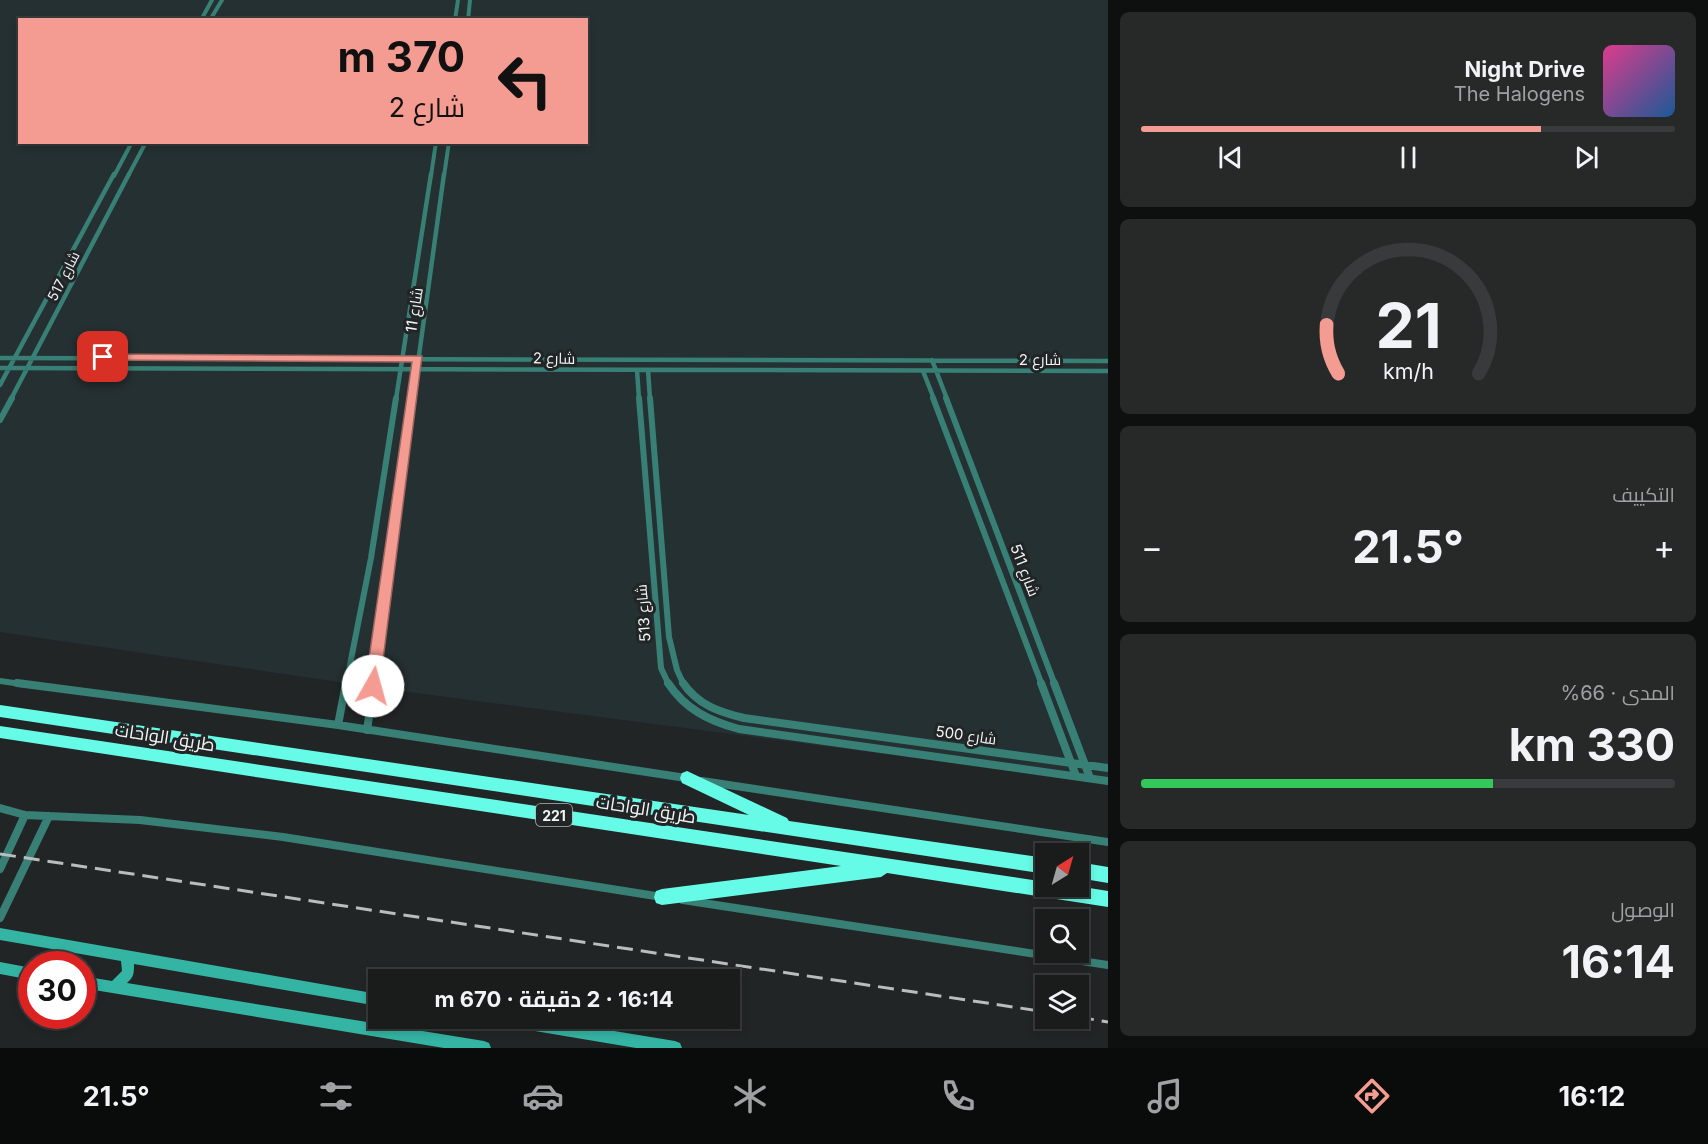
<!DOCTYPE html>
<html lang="ar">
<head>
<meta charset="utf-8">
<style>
	body { margin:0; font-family:Inter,Cairo,sans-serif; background:#272929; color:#f1f3f6; direction:rtl; height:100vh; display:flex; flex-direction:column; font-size:22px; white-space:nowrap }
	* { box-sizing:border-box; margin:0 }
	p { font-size:20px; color:#9fa1a3 }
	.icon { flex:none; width:33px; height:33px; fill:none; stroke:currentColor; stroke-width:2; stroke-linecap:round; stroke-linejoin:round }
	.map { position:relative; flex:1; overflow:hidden; direction:ltr }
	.drawer { display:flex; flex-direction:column; gap:12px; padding:12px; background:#0e0f0f; width:600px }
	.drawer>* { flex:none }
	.guide { position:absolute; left:18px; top:18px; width:570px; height:126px; border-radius:0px; box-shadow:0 3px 9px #0003,0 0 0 2px #383a3b; direction:rtl; background:#f59c92; color:#111; overflow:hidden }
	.needle { width:39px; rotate:37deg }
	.tools { position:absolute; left:1035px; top:843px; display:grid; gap:12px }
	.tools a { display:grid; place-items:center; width:54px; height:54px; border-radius:0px; background:#1a1c1c; box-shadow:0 3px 9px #0003,0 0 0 2px #383a3b; font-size:30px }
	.speed { position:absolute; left:18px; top:951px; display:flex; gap:12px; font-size:30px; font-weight:700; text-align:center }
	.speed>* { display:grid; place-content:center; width:78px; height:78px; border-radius:50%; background:#1a1c1c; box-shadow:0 3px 9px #0003,0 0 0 2px #383a3b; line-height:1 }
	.speed .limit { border:9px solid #d22; background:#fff; color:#111 }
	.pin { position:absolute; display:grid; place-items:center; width:51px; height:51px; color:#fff; margin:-26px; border-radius:12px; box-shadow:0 3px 9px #0006 }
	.me { position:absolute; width:66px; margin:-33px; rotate:7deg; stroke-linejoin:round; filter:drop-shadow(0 0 4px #0008) }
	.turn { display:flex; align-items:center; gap:21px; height:126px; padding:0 24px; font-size:27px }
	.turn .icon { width:78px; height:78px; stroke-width:2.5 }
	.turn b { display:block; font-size:42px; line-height:51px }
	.big { font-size:45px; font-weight:700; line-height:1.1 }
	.drawer .widget { flex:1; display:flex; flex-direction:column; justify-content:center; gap:9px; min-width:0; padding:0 21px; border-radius:9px; background:#272929 }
	.drawer .dial { align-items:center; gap:0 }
	.dial svg { height:156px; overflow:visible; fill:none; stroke:#383a3b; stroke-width:7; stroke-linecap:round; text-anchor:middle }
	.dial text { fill:#f1f3f6; stroke:none }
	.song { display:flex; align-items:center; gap:18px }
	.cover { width:72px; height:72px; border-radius:9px; background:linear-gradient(135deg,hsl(330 70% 55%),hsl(210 70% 35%)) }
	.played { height:6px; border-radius:3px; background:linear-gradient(90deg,#f59c92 75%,#383a3b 75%) }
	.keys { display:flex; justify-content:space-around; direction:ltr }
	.heat { display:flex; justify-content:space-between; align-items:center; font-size:33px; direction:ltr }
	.charge { height:9px; border-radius:4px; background:linear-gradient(90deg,#34c759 66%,#383a3b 0) }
	.trip { position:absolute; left:368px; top:969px; width:372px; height:60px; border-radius:0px; background:#1a1c1c; box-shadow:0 3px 9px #0003,0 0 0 2px #383a3b; font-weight:700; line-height:60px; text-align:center; direction:rtl }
	.tabs { display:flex; height:96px; justify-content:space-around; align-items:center; background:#0a0b0b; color:#9fa1a3 }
	.tabs .icon { width:42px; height:42px }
	.tabs .selected { color:#f59c92 }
	.tabs b { font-size:27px; color:#f1f3f6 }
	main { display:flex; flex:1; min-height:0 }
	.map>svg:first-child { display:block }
	.built { fill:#253033; fill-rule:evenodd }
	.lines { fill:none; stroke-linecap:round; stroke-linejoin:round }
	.street-far3 { stroke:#388075; stroke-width:4 }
	.street-far2 { stroke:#388075; stroke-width:4.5 }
	.street-far1 { stroke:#388075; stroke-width:6 }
	.street { stroke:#388075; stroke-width:8 }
	.secondary { fill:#34b4a3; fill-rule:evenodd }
	.highway { fill:#66fbe6; fill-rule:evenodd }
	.rail { stroke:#babdbd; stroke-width:3; stroke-dasharray:16 8; stroke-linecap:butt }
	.route { fill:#f59c92; stroke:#9f655f; stroke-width:1.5 }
	.labels { text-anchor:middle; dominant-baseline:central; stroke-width:6; stroke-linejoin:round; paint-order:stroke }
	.far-street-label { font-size:14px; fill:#f2f5f5; stroke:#222526 }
	.shield { fill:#222526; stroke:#b4b7b7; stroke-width:1.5 }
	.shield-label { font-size:14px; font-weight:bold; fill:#f2f5f5 }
	.street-label { font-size:15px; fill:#f2f5f5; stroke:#222526 }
	.near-street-label { font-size:18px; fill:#f2f5f5; stroke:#222526 }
</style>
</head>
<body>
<main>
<section class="drawer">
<div class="widget">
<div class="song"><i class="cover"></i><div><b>Night Drive</b><p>The Halogens</p></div></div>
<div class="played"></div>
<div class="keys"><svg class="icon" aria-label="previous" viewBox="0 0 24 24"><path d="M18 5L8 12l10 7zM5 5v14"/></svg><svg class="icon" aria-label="pause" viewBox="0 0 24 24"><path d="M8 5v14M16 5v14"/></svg><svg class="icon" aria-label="next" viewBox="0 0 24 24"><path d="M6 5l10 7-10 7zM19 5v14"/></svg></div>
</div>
<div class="widget dial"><svg viewBox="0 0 100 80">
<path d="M14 69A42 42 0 1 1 86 69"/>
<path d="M14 69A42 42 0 0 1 8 44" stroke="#f59c92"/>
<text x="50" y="56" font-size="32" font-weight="700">21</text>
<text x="50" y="72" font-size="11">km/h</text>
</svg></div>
<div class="widget"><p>التكييف</p>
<div class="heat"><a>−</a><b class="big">21.5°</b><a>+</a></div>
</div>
<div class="widget"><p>المدى · 66%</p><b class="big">330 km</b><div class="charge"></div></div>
<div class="widget"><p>الوصول</p><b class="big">16:14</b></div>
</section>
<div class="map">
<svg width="1108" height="1048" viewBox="0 0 1108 1048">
	<rect width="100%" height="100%" fill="#222526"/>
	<path class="built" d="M0,0H1108V783L386,689L0,632ZM20,20H586V142H20Z"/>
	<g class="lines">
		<path class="street-far3" d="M201,20L212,0
			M210,20L222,0
			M455,20L458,0
			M468,20L470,0
			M114,176L132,142
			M128,176L146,142
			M431,176L436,142
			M444,176L449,142"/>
		<path class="street-far2" d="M0,358L1108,361
			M932,360L947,399
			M0,368L1108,371
			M637,370L639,399
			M648,370L650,399
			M923,371L934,399
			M0,385L114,174
			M11,399L129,174
			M396,399L431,174
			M413,399L444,174"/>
		<path class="street-far1" d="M639,398L661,668L669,685
			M650,398L669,637L677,670L684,685
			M933,398L1042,685
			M946,398L1055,685
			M0,420L12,398
			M0,681L28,685
			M346,685L371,558L396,398
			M373,685L413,398"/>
		<path class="street" d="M17,683L338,725L686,778
			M668,683C685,709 709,721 739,729L1108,781
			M683,683C698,705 719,712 744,718L1108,768
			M1041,683L1076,776
			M1054,683L1090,778
			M338,725L346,683
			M367,730L374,683
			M702,781L1108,842
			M0,808L25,815L140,820L283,837L662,897
			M0,869L25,815
			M683,900L1108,965
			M0,918L49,816"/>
		<path class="secondary" d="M0,928L378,994V1006L134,964C134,973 134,977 127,983L484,1041L489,1043L491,1048H444L82,988V976L112,981L122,971L121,961L0,940Z
			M0,962L32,968V980L0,974Z
			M487,1018H535L675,1041L680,1043L682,1048H636L493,1024L488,1023Z"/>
		<path class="highway" d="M0,705L749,815L682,783L680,778L682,773L687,771L787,818L789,821L1046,858V874L0,717Z
			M0,726L1046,882V886H1077L1108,891V907L887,873L881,877L662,905L656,903L654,897L656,891L662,889L841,866L0,738Z
			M1078,862L1108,867V883L1078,878Z"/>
		<path class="rail" d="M0,854L1046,1012
			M1078,1017L1108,1022"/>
	</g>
	<path class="route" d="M103,354L422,356L379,691H368L365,686L412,362L99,360L97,357Z"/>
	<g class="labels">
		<g class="far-street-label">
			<text transform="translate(63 276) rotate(-63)">شارع 517</text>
		</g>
		<rect class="shield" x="536" y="804" width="36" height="22" rx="4.5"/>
		<g class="shield-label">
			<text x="554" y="815">221</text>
		</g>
		<g class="street-label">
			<text transform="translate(414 310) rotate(-81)">شارع 11</text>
			<text transform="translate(554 358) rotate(1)">شارع 2</text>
			<text x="1040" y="359">شارع 2</text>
			<text transform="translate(1025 570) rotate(69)">شارع 511</text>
			<text transform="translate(643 613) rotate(-94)">شارع 513</text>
			<text transform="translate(966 735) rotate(8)">شارع 500</text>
		</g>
		<g class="near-street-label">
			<text transform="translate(165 737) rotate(9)">طريق الواحات</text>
			<text transform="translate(646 809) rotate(9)">طريق الواحات</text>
		</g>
	</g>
</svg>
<div class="tools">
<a><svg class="needle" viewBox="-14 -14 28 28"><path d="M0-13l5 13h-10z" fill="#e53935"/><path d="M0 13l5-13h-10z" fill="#9fa1a3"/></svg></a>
<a><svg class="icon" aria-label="search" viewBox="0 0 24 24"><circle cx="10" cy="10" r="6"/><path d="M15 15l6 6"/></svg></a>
<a><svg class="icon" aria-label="layers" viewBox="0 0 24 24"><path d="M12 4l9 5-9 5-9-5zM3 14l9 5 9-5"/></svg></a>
</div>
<div class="speed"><div class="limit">30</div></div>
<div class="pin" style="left:103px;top:357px;background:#d93025"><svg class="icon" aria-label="arrive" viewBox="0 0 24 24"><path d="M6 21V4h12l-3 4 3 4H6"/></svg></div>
<svg class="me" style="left:373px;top:686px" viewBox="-20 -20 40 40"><circle r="19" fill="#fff"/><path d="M0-13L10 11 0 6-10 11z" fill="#f59c92"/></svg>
<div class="trip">16:14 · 2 دقيقة · 670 m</div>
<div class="guide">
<div class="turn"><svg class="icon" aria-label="left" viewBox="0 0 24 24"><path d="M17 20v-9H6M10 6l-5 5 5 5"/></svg><div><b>370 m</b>شارع 2</div></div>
</div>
</div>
</main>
<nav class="tabs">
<b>16:12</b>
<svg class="icon selected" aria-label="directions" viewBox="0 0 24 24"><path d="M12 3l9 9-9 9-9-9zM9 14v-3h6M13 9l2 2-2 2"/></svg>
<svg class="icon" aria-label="music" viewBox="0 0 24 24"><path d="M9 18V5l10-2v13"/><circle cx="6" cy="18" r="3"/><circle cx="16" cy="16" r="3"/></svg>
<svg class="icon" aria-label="phone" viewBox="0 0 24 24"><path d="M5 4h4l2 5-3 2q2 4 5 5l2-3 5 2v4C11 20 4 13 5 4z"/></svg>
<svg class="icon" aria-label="climate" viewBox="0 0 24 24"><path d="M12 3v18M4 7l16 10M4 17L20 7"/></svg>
<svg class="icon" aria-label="car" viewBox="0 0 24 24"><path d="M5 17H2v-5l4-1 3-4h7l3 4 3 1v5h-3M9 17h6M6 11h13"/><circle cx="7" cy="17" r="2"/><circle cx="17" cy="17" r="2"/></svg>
<svg class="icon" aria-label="filters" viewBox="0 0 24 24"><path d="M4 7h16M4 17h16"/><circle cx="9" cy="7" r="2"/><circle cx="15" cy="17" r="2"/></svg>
<b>21.5°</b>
</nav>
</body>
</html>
